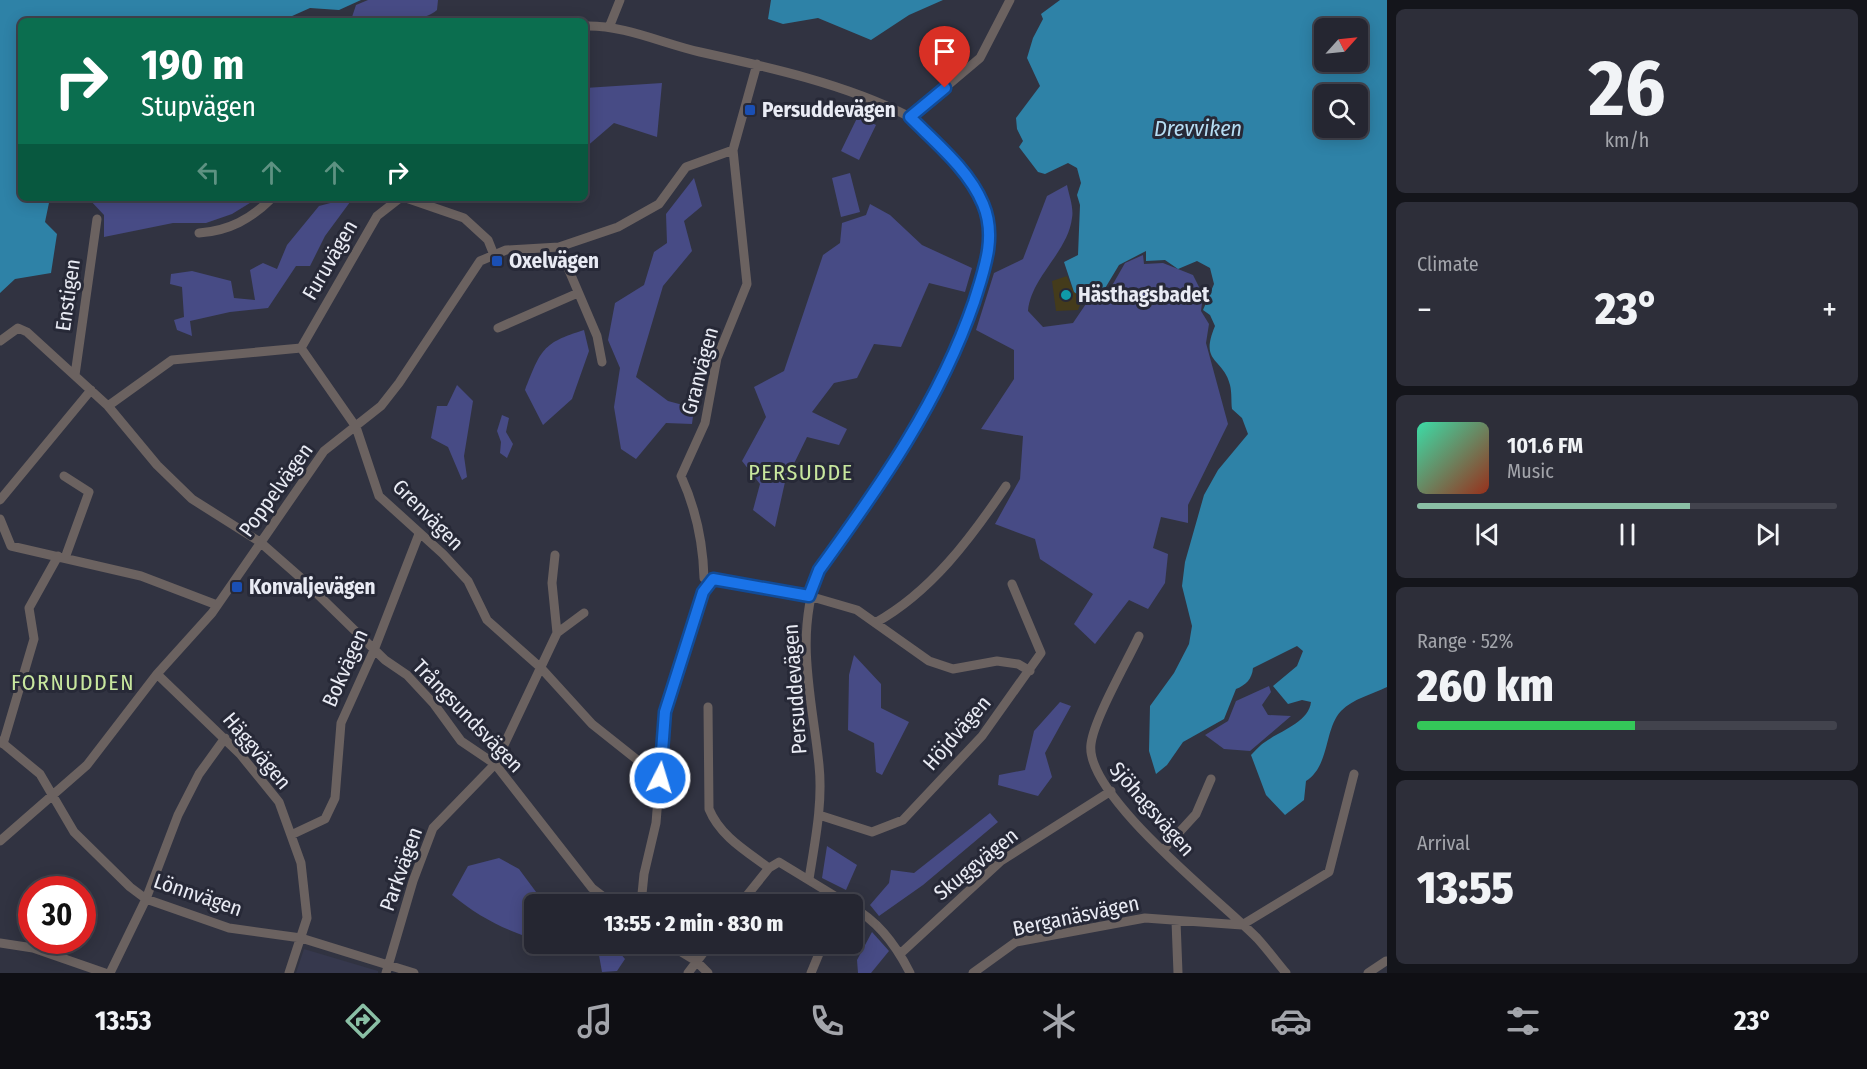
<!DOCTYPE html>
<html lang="en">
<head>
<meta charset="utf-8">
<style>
	body { margin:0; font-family:"Fira Sans Condensed",sans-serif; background:#2d2e39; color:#f1f3f6; height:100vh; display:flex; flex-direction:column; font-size:22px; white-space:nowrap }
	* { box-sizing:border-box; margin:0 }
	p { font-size:20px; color:#a3a5ab }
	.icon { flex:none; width:33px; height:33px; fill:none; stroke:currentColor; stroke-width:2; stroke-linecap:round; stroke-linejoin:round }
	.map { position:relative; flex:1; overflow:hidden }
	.sheet { display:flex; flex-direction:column; gap:9px; padding:9px; background:#14151b; width:480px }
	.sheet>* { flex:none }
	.banner { position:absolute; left:18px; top:18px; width:570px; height:183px; border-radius:9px; box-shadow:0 3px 15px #0003,0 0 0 2px #42434d; background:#0b6e4f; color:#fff; overflow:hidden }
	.needle { width:39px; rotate:63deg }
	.controls { position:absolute; left:1314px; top:18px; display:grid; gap:12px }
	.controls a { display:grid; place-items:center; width:54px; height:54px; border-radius:9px; background:#252631; box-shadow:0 3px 15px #0003,0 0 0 2px #42434d; font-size:30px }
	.speed { position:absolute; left:18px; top:876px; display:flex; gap:12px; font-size:30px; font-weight:700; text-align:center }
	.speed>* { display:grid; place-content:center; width:78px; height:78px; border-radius:50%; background:#252631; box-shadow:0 3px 15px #0003,0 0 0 2px #42434d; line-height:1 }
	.speed .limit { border:9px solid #d22; background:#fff; color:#111 }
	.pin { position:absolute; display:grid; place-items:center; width:51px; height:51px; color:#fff; margin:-62px -26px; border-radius:50% 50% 50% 0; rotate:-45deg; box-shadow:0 0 6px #0007 }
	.pin .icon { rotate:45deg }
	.me { position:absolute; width:66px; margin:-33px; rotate:5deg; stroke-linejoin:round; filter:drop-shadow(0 0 4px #0008) }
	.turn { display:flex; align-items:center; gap:21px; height:126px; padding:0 24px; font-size:27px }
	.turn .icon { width:78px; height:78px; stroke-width:2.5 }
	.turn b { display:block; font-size:42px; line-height:51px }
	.lanes { display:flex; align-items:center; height:57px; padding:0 24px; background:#0003; justify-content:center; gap:30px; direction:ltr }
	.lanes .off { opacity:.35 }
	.big { font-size:45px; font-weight:800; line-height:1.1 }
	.sheet .widget { flex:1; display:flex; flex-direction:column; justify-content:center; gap:9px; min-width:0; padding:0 21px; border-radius:9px; background:#2d2e39 }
	.sheet .dial { align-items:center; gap:0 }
	.dial b { font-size:78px; line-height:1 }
	.song { display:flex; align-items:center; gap:18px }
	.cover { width:72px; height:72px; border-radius:9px; background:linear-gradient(135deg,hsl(160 70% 55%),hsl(10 70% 35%)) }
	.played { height:6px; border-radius:3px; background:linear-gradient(90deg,#8abfa5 65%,#42434d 65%) }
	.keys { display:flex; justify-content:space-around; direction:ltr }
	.heat { display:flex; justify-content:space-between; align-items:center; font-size:33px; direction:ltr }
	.charge { height:9px; border-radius:4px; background:linear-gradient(90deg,#34c759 52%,#42434d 0) }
	.trip { position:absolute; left:524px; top:894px; width:339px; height:60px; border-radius:9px; background:#252631; box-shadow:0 3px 15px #0003,0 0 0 2px #42434d; font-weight:800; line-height:60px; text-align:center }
	.dock { display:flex; height:96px; justify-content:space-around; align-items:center; background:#0f0f14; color:#a3a5ab }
	.dock .icon { width:42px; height:42px }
	.dock .on { color:#8abfa5 }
	.dock b { font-size:27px; color:#f1f3f6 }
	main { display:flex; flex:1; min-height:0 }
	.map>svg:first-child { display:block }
	.built { fill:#36384d }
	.green { fill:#474b85 }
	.sand { fill:#443b1b }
	.water { fill:#2e82a7; fill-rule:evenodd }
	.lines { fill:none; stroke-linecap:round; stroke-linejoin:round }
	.minor { stroke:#6b6260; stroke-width:9 }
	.route-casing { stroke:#114b97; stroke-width:15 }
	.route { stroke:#1a73e8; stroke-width:10 }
	.transit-dot { fill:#1a4fb4; stroke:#272937; stroke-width:2 }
	.culture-dot { fill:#0f9aa8; stroke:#272937; stroke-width:2 }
	.labels { text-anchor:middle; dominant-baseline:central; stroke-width:6; stroke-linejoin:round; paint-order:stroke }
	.poi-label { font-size:21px; font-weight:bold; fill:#e9ebf4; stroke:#272937; text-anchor:start }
	.street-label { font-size:21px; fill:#e9ebf4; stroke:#272937 }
	.water-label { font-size:22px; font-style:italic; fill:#b6ddf3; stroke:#272937 }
	.neighbourhood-label { font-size:22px; letter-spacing:1.5px; fill:#c8e79e; stroke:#272937 }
</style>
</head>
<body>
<main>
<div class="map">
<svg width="1387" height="973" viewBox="0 0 1387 973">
	<rect width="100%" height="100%" fill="#313341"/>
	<path class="built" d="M304,949L378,971V973H296Z"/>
	<path class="green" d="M368,0H438L437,10C421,25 370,21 347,21L352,17L356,5Z
		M662,83L657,137L614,123L585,148V88Z
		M858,116L876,125L859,160L841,151Z
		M850,173L860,212L841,217L832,178Z
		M694,178L702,206L684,221L692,251L663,286L636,377L668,401L694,408L692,424L666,423L636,459L621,449L614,407L620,368L608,340L615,303L644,285L654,252L667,243L666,214Z
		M1067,185C1069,195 1074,208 1072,218C1068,252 1031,277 1028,311L1043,327L1073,323L1092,295L1109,291L1125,263L1143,255L1144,264L1163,263L1193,275L1203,295L1201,311L1209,324L1206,343L1228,424L1188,505V523L1161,517L1153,548L1168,554L1165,583L1148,609L1129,600L1095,644L1074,624L1093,594L1040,559L1035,539L995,524L1020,479L1023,436L981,429L1014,379V350L976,330L994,273L1023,259L1047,196Z
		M88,198H258L232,214L206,223H173L104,237V215Z
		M339,198H353L325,236L310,266H296L268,308L230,312L190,321L192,336L177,330L174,320L184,317L182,287L170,284L171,274L192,271L231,281L234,298L255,300L250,270L263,263L277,269L287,245L319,206L338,201Z
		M870,204L890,215L922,245L972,268L965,292L929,283L901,347L874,344L857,378L834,383L812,412L847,429L839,445L807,437L785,482L775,527L753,510L760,484L742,461L766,417L754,387L784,371L823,255L840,243L842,223L866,215Z
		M584,330L589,351L572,399L543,425L525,390C541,350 542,343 584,330Z
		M457,385L473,401L464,456L467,477L462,480L448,447L431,438L437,406H447Z
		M502,415L509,418L506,432L513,444L507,458L500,453L501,442L497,431Z
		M854,655L881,684V708L909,722L882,775L876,772L874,743L848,730L849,675Z
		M1269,686L1271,692L1262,705L1268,715L1291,716L1250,751L1224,749L1205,735L1228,721L1236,701Z
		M1060,702L1071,706L1045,753L1052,777L1038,796L998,785L999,775L1025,770L1034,731Z
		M990,813L998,822L923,885L879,916L870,905L889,883L891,870L914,873Z
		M827,846L857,865L846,890L822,878Z
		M499,858L519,869L545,904H534V939C502,929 478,916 452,895L468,866Z
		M872,932L889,951L871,973H858L857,960Z
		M597,944H615L614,946L625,959L617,971L602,972Z"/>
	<path class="sand" d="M1067,276L1074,292L1083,298L1078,310L1056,311L1052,281Z"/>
	<path class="water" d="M0,0H361L339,10L310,8L281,21H21V198H50L45,222L57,234L51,273L15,279L0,293Z
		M771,0H943L909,15L871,40L818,18L783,24L768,19Z
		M1060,0H1387V687C1371,695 1354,698 1341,711C1324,729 1330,766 1306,781L1304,800L1285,815L1266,795L1251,755C1255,751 1260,745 1265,742C1280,731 1309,722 1311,702L1302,700L1288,704L1273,686L1297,666L1303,651L1297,646L1253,668C1252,679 1246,685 1236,689L1224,719L1183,742L1167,765L1156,774L1149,751L1150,706L1174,673L1189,644L1192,626L1182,586L1185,562L1204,495L1218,470L1248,434L1242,418L1232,409C1231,402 1232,393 1230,385C1223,357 1199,364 1215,326L1210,315L1203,310L1214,284L1210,268L1197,261L1178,269L1165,260L1146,261V251L1119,265L1104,290L1091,289L1083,298L1074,292L1064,262L1078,255L1080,205L1077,195L1081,183L1077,168L1068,163L1045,174L1038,172L1019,147L1023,141L1017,129L1016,118L1040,86L1027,58L1033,38L1043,19L1041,14ZM1358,28V62H1324V28ZM1324,94H1358V128H1324Z"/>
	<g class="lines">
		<path class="minor" d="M610,25L620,0
			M585,26C625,25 661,43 700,52C768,67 845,84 908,116C926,126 977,186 984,206C988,219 990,233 990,246C959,373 894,466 819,570C794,636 812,697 819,765C823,803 815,841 809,879
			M757,64L733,150L747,284L717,358L705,423L681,476C696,509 703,541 704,578L809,596L857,610L929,661L953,669L997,661L1018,664L1030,671
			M910,117L980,58L1010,0
			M406,198L464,218L488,240L494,255
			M199,233C229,231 251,219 272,198
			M559,247L597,336L602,362
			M498,328L578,293
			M0,341L18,328L27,332L108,406L157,465L192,499L260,542L301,578L385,660L407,675L434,704L461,741L495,764L592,888L613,904
			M301,348L377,216L400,198
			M75,375L97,219
			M108,406L172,360L301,348L356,427L379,496L443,554L468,581L487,620L541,668L592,724L660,778
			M64,476L89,492L65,558
			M0,500L91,390
			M0,519L11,546L141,576L217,605
			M555,555L552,583L557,633
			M875,623C931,592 971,538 1006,486
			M1139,636C1127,662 1094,719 1091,744C1084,795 1221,901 1257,938C1267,949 1276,961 1286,973
			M157,674L240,754L279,802L301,863L307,918L289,973
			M708,707L709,809C720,836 746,851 769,868
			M0,741L40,774L74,832L130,887L146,899L229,928L301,938L414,973
			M3,744L34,639L29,608L58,556
			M819,815L872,832L903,820L982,736L1041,653L1012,584
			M291,835L325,819L335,798L341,723L374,650L419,534
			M0,841L87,765L157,674L212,613L324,451L381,406L399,383L480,261L506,250L559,247L618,227L659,204L686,167L733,150
			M1163,850L1196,814L1211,779
			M641,904L644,874L656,823L665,712L703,592L713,579
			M740,904L769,868L779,862L848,904
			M852,907C878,921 897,947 910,973
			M1176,921L1178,973
			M0,943L33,948L105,973
			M668,944L696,961L708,973
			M900,954L1001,861L1111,791
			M110,973L146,899L178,815L199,774L225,738
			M386,973L413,881L433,828L495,764L557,633L584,613
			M688,973L710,944
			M811,973L823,944
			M973,973L1016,942L1145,918L1242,925L1329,872L1354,774
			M1368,973L1386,961"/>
	</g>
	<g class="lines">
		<g class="route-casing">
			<path id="route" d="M660,778L665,712L703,592L713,579L809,596L819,570C880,486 940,401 974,302C984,270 997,237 983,204C969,170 936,143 910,117L945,88"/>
		</g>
		<use href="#route" class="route"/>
	</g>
	<g class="transit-dot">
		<rect x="744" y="104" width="12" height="12" rx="3"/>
		<rect x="491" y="255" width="12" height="12" rx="3"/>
		<rect x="231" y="581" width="12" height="12" rx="3"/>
	</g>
	<circle class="culture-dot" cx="1066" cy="295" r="6"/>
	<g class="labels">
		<g class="poi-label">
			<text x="762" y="110">Persuddevägen</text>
			<text x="509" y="261">Oxelvägen</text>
			<text x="1078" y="295">Hästhagsbadet</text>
			<text x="249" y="587">Konvaljevägen</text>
		</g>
		<g class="street-label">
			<text transform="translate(330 260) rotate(-60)">Furuvägen</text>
			<text transform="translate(68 295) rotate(-82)">Enstigen</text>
			<text transform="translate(700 371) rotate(-75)">Granvägen</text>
			<text transform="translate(276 490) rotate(-54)">Poppelvägen</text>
			<text transform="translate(428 515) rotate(45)">Grenvägen</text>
			<text transform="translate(345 668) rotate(-66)">Bokvägen</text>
			<text transform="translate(795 689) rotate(-94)">Persuddevägen</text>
			<text transform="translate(468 716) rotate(46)">Trångsundsvägen</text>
			<text transform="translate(957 733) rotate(-49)">Höjdvägen</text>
			<text transform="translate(257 751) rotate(50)">Häggvägen</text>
			<text transform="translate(1152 809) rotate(49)">Sjöhagsvägen</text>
			<text transform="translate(976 864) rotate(-39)">Skuggvägen</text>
			<text transform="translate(401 869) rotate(-70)">Parkvägen</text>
			<text transform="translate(198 895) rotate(19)">Lönnvägen</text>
			<text transform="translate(1076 916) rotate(-12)">Berganäsvägen</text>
		</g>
		<g class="water-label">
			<text x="1198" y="128">Drevviken</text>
		</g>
		<g class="neighbourhood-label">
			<text x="801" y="472">PERSUDDE</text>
			<text x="73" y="682">FORNUDDEN</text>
		</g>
	</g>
</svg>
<div class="controls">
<a><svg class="needle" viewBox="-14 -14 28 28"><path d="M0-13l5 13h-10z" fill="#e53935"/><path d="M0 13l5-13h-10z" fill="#a3a5ab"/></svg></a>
<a><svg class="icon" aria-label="search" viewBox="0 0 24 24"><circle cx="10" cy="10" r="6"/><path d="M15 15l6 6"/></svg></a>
</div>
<div class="speed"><div class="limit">30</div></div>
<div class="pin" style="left:945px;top:88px;background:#d93025"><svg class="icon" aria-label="arrive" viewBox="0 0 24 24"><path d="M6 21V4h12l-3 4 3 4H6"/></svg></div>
<svg class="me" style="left:660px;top:778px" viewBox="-20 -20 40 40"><circle r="17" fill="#1a73e8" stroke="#fff" stroke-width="3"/><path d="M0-11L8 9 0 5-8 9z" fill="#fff"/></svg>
<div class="trip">13:55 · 2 min · 830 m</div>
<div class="banner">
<div class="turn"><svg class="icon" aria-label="right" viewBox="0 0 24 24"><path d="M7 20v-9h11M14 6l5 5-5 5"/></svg><div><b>190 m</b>Stupvägen</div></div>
<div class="lanes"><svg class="icon off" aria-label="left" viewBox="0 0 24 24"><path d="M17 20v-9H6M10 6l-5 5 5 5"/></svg><svg class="icon off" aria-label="ahead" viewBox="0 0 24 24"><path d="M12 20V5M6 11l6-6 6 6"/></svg><svg class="icon off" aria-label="ahead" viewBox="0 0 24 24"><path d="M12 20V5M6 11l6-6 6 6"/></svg><svg class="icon" aria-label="right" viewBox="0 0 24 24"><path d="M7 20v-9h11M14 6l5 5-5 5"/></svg></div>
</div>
</div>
<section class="sheet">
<div class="widget dial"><b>26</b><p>km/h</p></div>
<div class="widget"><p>Climate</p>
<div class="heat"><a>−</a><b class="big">23°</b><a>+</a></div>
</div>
<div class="widget">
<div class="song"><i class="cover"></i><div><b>101.6 FM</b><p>Music</p></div></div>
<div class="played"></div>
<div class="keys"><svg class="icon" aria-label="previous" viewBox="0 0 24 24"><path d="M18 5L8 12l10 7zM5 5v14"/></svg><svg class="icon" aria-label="pause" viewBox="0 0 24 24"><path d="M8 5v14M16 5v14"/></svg><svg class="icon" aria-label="next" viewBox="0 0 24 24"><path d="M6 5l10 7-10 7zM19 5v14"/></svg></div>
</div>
<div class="widget"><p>Range · 52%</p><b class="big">260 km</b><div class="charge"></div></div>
<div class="widget"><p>Arrival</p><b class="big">13:55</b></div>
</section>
</main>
<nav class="dock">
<b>13:53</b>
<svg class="icon on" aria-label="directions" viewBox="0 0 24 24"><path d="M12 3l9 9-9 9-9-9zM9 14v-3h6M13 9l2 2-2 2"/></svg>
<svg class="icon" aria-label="music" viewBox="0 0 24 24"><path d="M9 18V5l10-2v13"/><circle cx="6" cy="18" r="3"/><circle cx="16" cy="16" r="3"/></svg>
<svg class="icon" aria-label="phone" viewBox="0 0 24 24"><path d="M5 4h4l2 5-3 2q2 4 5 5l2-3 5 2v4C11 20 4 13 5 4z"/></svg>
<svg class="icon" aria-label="climate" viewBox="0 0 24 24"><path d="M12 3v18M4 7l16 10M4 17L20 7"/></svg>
<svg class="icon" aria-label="car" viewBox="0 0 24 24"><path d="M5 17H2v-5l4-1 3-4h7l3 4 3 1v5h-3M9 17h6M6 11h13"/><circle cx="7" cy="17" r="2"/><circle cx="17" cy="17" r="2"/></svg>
<svg class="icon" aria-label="filters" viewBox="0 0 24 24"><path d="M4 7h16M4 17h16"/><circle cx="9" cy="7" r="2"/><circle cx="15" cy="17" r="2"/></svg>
<b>23°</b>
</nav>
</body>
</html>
